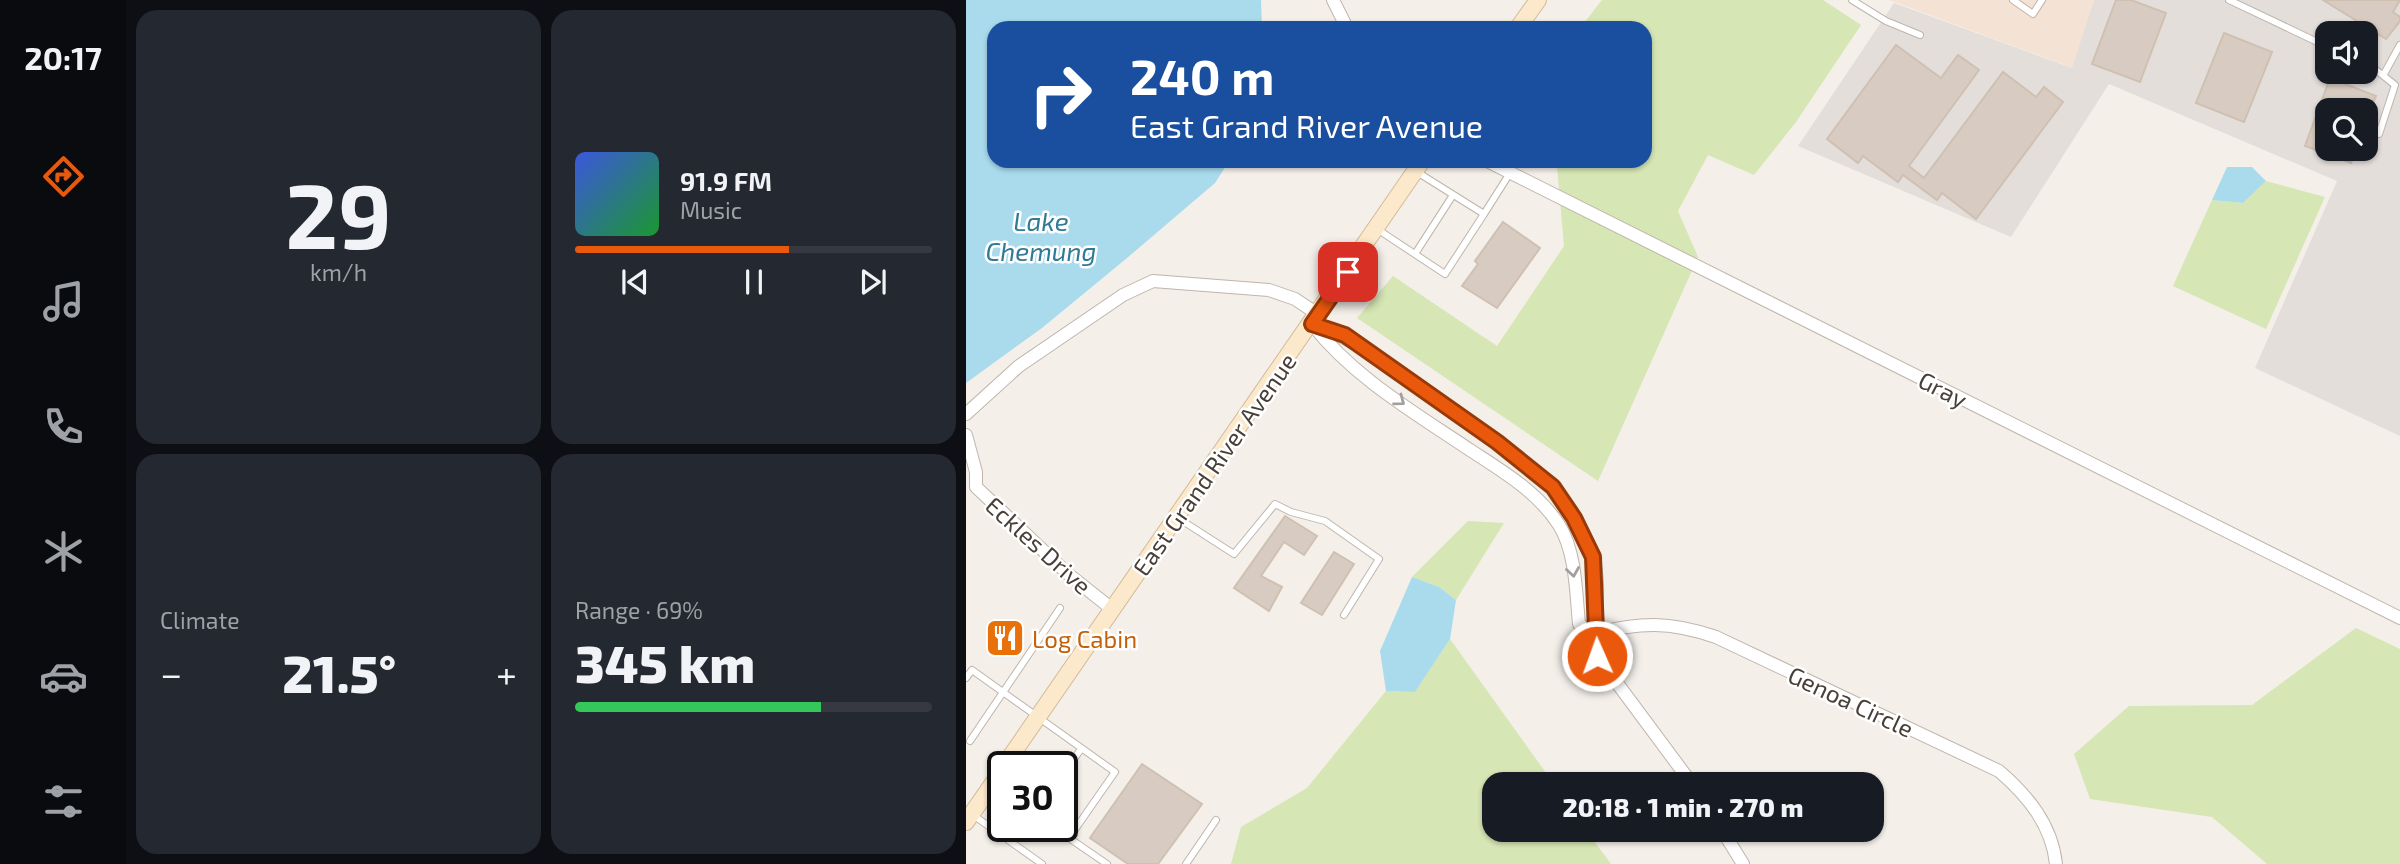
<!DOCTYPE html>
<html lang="en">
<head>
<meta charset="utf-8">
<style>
	body { margin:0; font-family:"Exo 2",sans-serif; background:#242831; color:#f1f3f6; height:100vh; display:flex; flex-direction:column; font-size:26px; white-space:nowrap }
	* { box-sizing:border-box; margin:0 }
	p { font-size:23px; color:#9ea1a6 }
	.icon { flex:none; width:38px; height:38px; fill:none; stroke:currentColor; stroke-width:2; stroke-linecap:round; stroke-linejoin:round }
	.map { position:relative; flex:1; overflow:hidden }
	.sheet { display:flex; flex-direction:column; gap:10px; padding:10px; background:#0d0f14; width:840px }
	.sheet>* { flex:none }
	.guide { position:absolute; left:21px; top:21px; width:665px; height:147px; border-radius:21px; box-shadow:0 2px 5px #0004; background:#1a4fa0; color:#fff; overflow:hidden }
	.controls { position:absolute; left:1349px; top:21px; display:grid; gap:14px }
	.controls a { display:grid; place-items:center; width:63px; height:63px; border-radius:14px; background:#171b24; box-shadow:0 2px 5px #0004; font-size:35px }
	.speed { position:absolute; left:21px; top:751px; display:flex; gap:14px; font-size:35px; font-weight:700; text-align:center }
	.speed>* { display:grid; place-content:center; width:91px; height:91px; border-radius:50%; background:#171b24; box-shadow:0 2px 5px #0004; line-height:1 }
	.speed .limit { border:4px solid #111; border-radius:10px; background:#fff; color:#111 }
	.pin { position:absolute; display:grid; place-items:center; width:60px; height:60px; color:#fff; margin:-30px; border-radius:14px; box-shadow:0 4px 10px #0006 }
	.me { position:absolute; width:77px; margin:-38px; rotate:358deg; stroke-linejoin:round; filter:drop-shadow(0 0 5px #0008) }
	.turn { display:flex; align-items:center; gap:24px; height:147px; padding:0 28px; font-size:32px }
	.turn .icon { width:91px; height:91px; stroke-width:2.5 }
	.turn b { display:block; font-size:49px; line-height:60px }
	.big { font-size:52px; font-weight:800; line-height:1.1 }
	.sheet .widget { flex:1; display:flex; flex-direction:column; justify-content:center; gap:10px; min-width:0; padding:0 24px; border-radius:21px; background:#242831 }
	.sheet .dial { align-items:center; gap:0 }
	.dial b { font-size:91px; line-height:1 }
	.song { display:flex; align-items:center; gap:21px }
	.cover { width:84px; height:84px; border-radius:10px; background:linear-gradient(135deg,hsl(230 70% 55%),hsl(130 70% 35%)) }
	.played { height:7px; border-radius:4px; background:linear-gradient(90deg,#ea580c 60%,#363941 60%) }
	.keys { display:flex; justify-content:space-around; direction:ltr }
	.heat { display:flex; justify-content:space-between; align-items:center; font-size:38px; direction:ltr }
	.charge { height:10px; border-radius:5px; background:linear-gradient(90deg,#34c759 69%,#363941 0) }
	.sheet .tiles { flex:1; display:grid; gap:10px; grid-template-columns:repeat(2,1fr) }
	.trip { position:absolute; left:516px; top:772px; width:402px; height:70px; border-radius:21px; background:#171b24; box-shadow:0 2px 5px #0004; font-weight:800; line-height:70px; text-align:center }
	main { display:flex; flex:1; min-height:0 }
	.tabs { display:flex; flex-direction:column; width:126px; justify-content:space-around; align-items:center; background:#090b0e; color:#9ea1a6 }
	.tabs .icon { width:49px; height:49px }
	.tabs .selected { color:#ea580c }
	.tabs b { font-size:32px; color:#f1f3f6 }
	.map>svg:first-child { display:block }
	.commercial { fill:#f4e3d5 }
	.industrial { fill:#e3deda; fill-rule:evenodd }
	.green { fill:#d6e6b4 }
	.water { fill:#a9dbed }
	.building { fill:#d8ccc2; stroke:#cfc0b2; stroke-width:2 }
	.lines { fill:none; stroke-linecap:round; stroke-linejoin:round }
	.service-casing { stroke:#bfb5ac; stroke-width:8 }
	.minor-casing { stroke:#bfb5ac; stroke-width:14 }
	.secondary-casing { stroke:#d1bb9b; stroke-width:18 }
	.service { stroke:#fff; stroke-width:6 }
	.minor { stroke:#fff; stroke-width:12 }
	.secondary { stroke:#fce9cb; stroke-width:16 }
	.oneway { stroke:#a39f9c }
	.route-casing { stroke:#983908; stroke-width:18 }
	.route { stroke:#ea580c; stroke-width:12 }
	.labels { text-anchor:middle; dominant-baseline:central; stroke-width:5; stroke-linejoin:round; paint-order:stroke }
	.street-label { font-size:24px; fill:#473f38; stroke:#fff }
	.food-label { font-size:24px; fill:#c56008; stroke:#fff; text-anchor:start }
	.water-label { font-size:26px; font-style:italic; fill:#307a96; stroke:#fff }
</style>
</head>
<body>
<main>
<nav class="tabs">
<b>20:17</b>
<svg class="icon selected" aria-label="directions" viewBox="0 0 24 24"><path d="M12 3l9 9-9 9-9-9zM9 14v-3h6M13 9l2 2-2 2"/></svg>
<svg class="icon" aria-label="music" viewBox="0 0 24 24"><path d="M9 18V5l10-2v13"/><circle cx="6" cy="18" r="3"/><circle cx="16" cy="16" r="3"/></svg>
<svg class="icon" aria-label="phone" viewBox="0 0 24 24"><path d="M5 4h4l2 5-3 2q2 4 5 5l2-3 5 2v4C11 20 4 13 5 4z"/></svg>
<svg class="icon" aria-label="climate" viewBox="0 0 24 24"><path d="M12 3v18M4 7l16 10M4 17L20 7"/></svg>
<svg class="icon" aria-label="car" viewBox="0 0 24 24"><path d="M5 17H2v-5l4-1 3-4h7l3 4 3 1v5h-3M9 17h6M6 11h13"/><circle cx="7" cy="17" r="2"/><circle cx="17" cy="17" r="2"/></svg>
<svg class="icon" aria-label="filters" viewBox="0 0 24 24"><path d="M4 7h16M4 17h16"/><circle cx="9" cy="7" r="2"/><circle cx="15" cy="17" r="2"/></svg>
</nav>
<section class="sheet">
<div class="tiles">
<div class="widget dial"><b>29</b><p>km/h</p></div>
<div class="widget">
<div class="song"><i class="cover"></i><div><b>91.9 FM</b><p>Music</p></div></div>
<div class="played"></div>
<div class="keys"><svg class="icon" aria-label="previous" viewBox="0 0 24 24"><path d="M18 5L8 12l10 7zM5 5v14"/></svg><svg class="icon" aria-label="pause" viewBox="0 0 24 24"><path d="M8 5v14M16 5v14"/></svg><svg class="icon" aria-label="next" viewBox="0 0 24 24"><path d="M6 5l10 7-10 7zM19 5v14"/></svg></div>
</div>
<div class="widget"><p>Climate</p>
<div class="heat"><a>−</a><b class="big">21.5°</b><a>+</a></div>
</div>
<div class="widget"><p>Range · 69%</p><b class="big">345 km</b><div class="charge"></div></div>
</div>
</section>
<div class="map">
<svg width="1434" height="864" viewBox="0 0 1434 864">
	<rect width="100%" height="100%" fill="#f4efe9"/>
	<path class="commercial" d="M923,0H1128L1107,68Z"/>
	<path class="industrial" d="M1128,0H1434V436L1289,368L1371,181L1143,84L1045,237L832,146L928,3L1106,68ZM1362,33H1400V72H1362ZM1362,110H1400V149H1362Z"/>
	<path class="green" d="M636,0H857L895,25L830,122L788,175L742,155L712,211L732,257L632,481L391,318L427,276L531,346L598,246L591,166L585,161H679V28H614Z
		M1300,181L1359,197L1300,329L1207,286L1246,200L1277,203Z
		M502,521L538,523L490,600L473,587L446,577Z
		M1390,628L1434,649V864H1301L1246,817L1124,799L1108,754L1163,706L1286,705Z
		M484,639L588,784H528V830H620L645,864H265L275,827L341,788L420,691L449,692Z"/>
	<path class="water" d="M0,0H295L296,28H28V161H263L249,183L161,258L76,328L0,383Z
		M1261,167H1286L1300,181L1277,203L1246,200Z
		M446,577L473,587L490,600L484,639L449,692L420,691L414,651Z"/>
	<path class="building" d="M1150,0H1165L1200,13L1174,82L1126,64Z
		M1357,0H1434L1427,12L1434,17V21L1420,39Z
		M1258,33L1306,52L1278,122L1230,103Z
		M930,45L975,78L992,55L1013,70L943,166L958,178L1037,72L1070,97L1078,87L1097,102L1010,219L976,193L971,200L937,175L932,182L897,156L892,163L861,139Z
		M1364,78L1410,96L1404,110H1362V149H1390L1385,163L1339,146Z
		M537,222L574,248L531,308L496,286L512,264L509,261Z
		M319,516L351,536L338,555L318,542L295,576L316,587L303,611L268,588Z
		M368,552L388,564L356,615L335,603Z
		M176,764L236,804L192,864H162L124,838Z"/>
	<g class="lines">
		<g class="service-casing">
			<path id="service" d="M886,0L920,21L954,35
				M1047,0L1067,14L1076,0
				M1263,0L1362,47
				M1400,62L1429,85L1413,134
				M1418,74L1434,45
				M451,172L518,214L544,173
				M411,229L479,274L518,214
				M449,254L487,195
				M212,518L268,554L309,504L325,512L359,521L413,559L378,615
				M0,678L6,670L149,772L103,838L86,826
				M4,741L94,608
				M96,776L115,749
				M7,815L76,864
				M103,838L141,864
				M220,864L250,820"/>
		</g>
		<g class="minor-casing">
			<path id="minor" d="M367,0L381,28
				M521,161L1434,618
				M346,324C387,377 449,413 504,450C536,471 572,492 593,525C610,552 610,593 613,624L627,634C675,622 703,621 750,637L1033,771C1062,796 1086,825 1090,864
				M347,324C396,342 436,375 478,405C514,431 553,455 585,486C603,502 617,532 626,555C637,586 626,624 631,656L726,784
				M0,414L53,366L157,295L187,281L303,290L329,299L353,315
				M0,435L10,472V487L102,574L146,609
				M756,830L777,864"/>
		</g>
		<g class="secondary-casing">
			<path id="secondary" d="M552,28L572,0
				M38,766L456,161
				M0,822L37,769"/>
		</g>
		<use href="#service" class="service"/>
		<use href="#minor" class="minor"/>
		<use href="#secondary" class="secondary"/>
	</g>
	<defs><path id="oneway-chevron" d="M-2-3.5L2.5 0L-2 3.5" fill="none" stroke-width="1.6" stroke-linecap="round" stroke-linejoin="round" transform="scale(1.75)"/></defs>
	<g class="oneway">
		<use href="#oneway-chevron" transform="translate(434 401) rotate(37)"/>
		<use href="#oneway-chevron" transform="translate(607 572) rotate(81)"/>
	</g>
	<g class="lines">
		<g class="route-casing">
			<path id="route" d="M382,272L346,324L379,335L531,442L587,487L608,518L627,557L631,656"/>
		</g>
		<use href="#route" class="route"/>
	</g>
	<defs>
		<g id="restaurant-square" transform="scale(2.0125)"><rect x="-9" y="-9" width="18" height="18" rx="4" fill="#e8710a" stroke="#fff"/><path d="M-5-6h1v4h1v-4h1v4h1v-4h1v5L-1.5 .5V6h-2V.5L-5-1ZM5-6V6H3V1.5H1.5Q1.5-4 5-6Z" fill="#fff"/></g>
	</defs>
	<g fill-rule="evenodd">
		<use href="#restaurant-square" x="39" y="638"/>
	</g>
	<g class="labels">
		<g class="street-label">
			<text transform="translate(977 389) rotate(27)">Gray</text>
			<text transform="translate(248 464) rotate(-55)">East Grand River Avenue</text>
			<text transform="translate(73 545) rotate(42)">Eckles Drive</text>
			<text transform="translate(885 701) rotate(25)">Genoa Circle</text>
		</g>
		<g class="food-label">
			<text x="66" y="638">Log Cabin</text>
		</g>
		<g class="water-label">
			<text x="75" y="220">Lake<tspan x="75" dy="30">Chemung</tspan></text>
		</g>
	</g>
</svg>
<div class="controls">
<a><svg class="icon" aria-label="sound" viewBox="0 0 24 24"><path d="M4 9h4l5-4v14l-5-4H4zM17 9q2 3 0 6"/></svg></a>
<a><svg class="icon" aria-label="search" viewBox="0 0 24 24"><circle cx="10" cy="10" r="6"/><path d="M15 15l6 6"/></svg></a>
</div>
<div class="speed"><div class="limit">30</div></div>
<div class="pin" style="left:382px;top:272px;background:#d93025"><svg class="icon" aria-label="arrive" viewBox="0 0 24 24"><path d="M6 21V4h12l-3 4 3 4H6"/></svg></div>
<svg class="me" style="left:631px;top:656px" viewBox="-20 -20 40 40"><circle r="17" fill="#ea580c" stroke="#fff" stroke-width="3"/><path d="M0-11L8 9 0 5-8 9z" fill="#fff"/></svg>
<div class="trip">20:18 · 1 min · 270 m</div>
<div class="guide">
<div class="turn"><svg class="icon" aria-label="right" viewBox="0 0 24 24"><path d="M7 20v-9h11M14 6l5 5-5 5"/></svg><div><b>240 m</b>East Grand River Avenue</div></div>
</div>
</div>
</main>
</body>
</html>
